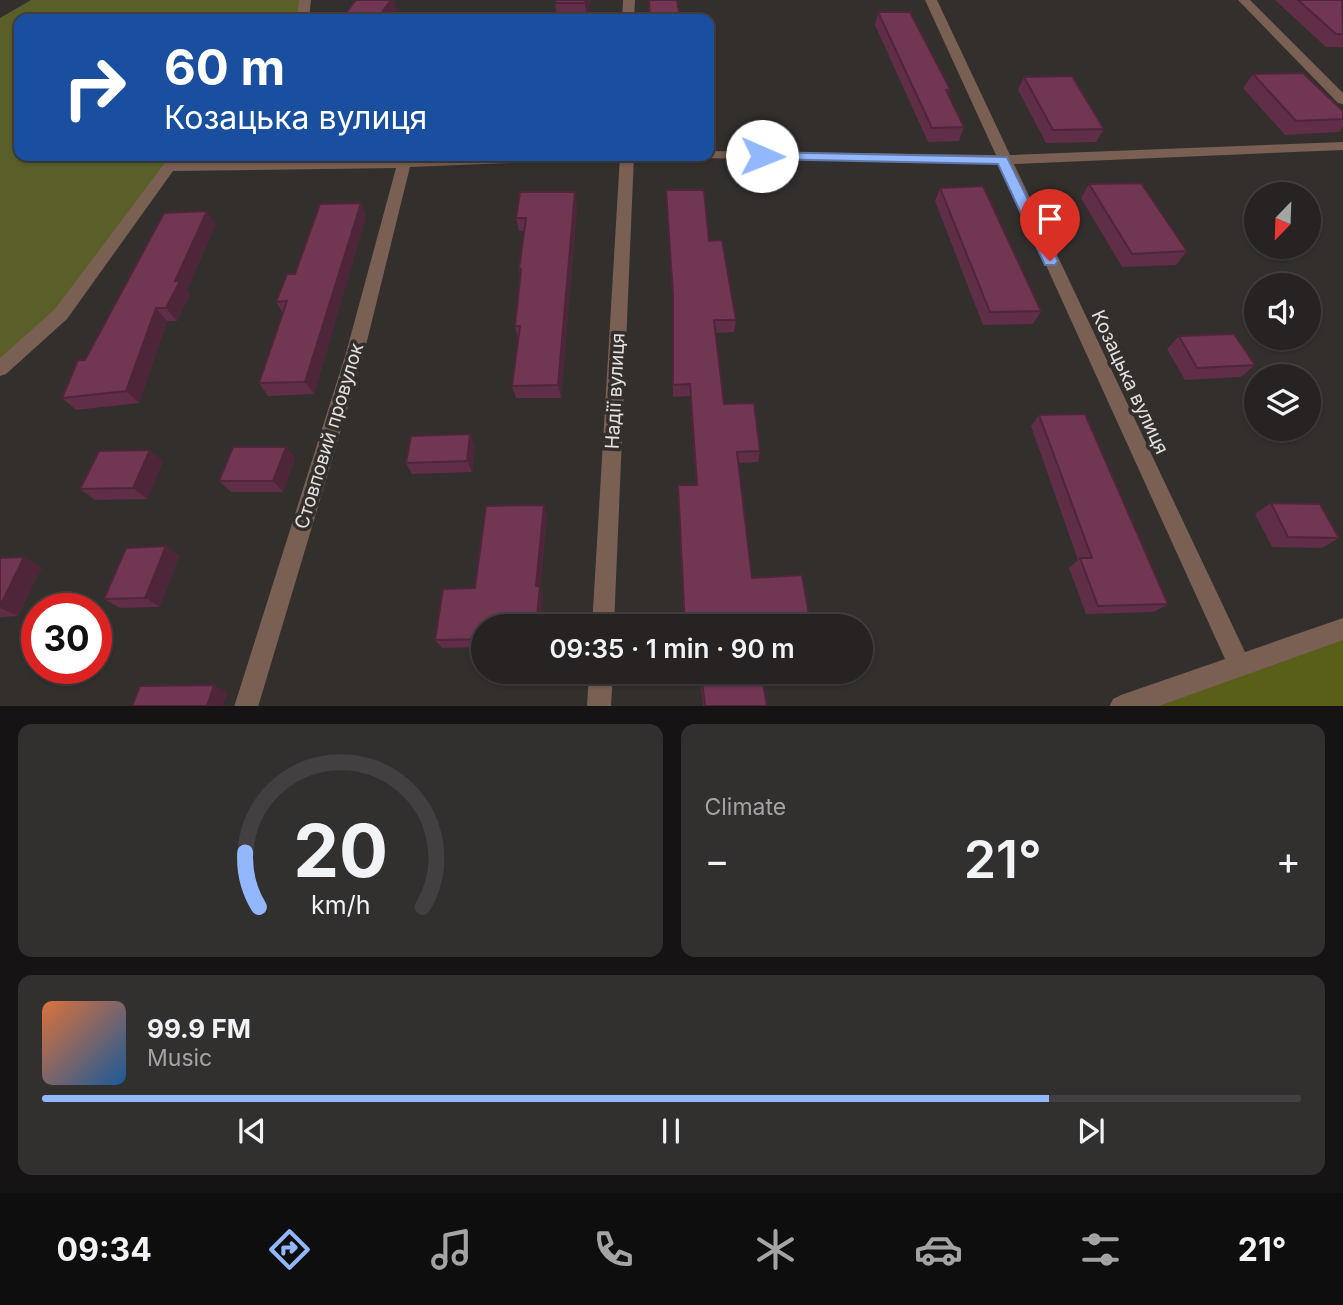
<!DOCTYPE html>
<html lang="en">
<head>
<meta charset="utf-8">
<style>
	body { margin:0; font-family:Inter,sans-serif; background:#322f2f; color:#f1f3f6; height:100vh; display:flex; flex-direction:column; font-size:26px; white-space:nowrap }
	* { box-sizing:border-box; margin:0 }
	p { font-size:23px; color:#a4a4a5 }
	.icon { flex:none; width:38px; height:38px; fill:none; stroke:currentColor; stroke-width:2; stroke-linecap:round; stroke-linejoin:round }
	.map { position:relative; height:706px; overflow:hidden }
	.panel { display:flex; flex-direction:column; gap:18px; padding:18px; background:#151313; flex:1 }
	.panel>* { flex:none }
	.hud { position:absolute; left:14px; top:14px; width:700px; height:147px; border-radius:14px; box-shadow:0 2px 5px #0004,0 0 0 2px #424040; background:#1a4fa0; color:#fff; overflow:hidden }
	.needle { width:46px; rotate:203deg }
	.tools { position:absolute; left:1244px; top:182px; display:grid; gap:14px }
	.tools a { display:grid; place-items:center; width:77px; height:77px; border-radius:50%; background:#262322; box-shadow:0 2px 5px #0004,0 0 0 2px #424040; font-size:35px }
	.speed { position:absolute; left:21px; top:593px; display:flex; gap:14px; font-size:35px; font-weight:700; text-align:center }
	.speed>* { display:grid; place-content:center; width:91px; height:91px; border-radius:50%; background:#262322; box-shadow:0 2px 5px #0004,0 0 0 2px #424040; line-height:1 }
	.speed .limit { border:10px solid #d22; background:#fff; color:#111 }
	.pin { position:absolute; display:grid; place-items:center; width:60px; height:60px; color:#fff; margin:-72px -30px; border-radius:50% 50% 50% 0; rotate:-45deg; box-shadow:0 0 7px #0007 }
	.pin .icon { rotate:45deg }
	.me { position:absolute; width:77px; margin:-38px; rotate:91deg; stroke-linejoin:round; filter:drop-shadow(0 0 5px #0008) }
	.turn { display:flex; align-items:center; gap:24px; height:147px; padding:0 35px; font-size:32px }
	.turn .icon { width:91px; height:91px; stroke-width:2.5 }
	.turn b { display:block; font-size:49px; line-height:60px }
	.big { font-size:52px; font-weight:600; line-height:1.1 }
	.panel .tile { flex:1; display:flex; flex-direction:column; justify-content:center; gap:10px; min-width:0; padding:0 24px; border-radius:14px; background:#322f2f }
	.panel .dial { align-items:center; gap:0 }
	.dial svg { height:182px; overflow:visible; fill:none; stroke:#424040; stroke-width:7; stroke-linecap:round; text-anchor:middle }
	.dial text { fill:#f1f3f6; stroke:none }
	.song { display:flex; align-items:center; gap:21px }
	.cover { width:84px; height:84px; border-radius:10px; background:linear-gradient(135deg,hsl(20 70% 55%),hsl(210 70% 35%)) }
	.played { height:7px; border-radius:4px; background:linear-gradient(90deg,#92b7fd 80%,#424040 80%) }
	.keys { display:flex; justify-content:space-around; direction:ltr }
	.heat { display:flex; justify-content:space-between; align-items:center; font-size:38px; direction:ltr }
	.panel .tiles { flex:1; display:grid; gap:18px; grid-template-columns:1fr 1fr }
	.tile:last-child { grid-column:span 2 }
	.trip { position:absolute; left:471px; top:614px; width:402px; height:70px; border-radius:35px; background:#262322; box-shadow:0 2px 5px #0004,0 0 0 2px #424040; font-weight:600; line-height:70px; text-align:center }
	.menu { display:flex; height:112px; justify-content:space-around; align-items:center; background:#0f0e0e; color:#a4a4a5 }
	.menu .icon { width:49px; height:49px }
	.menu .active { color:#92b7fd }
	.menu b { font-size:32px; color:#f1f3f6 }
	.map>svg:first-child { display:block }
	.green { fill:#5a5f2a }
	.forest { fill:#595e19 }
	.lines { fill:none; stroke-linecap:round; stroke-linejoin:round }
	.minor { fill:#7a5f53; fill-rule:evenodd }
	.wall { fill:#612e47 }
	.shaded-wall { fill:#4f2639 }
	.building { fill:#713652; stroke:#4f2639; stroke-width:2 }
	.route { fill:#92b7fd; stroke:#5f77a4; stroke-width:2 }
	.labels { text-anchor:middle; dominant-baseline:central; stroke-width:7; stroke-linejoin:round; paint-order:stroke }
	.street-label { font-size:19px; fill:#e4e2e1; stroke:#322f2d }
</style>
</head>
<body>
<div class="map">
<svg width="1343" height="707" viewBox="0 0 1343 707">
	<rect width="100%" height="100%" fill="#322f2d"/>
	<path class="green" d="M31,0H305L303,19H19V156H177L61,314L0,369V18Z"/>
	<path class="forest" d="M1343,629V706L1121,707Z"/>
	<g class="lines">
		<path class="minor" d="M299,0H311L309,19H297Z
			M623,0H635L634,19H622Z
			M925,0H937L1010,155L1343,142V150L1014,164L1245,652L1343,618V640L1156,707H1109L1113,699L1121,695L1225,659L1000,164L704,158L703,156H709V151L996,155Z
			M1238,0H1250L1343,93V104L1338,103Z
			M170,156H182L180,161L591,156L584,160L410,167L364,353L258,707H234L346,353L396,168L173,171L67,319L6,374L0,376V358L55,309Z
			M620,156H634L614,626H592Z
			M589,672H613L611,707H587Z"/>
	</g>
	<path class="wall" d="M556,0H591L586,16H557L555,3Z
		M1275,0H1342L1343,47H1326Z
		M878,12L950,89L948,94L964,127L959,141L928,142L875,25Z
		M1253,74L1343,111V127L1339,132L1285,135L1243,88Z
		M1024,77L1104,129L1096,142L1046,143L1018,90Z
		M1089,184L1187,251L1176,265L1122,267L1081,198Z
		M940,188L1041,311L1033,324L983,325L935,201Z
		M666,190L709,241L736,320L734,332L715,333L724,404L760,451L758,462L738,463L752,578L811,626H684L678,485H696L690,396L673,397V308Z
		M361,203L366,216L314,394L268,396L259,383L283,313L276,302L295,274Z
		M577,206L561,398H516L512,386L518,339L515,326L520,276L519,269L524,231H519L516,218Z
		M216,224L187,290L190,294L177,321H167L139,403L76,410L62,398L85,360Z
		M1179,336L1255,365L1241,377L1185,380L1167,349Z
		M1039,415L1168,604L1154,612L1086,614L1069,568L1078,560L1031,426Z
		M475,446L472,472L412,474L406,463Z
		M286,447L295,458L283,492H231L219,481Z
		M163,461L147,499L95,500L80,489Z
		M1271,503L1339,538L1322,548L1272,547L1255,514Z
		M544,505L547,516L540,588L543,595L483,626V647L442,648L435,640L475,588Z
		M166,546L179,556L160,607L120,608L104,599Z
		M0,558L42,567L18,616L0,617Z
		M699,672H761L767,706H703Z"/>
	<path class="shaded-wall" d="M391,0H394L397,10L391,19H377Z
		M586,0H591L586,16L585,3Z
		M575,192L577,206L561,398L558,385Z
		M361,203L366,216L314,394L305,382Z
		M207,211L216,224L187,290L190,294L177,321L166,308L175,281Z
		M156,308L167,321L139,403L126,391Z
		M470,434L475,446L472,472L467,461Z
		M286,447L295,458L283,492L273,481Z
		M150,450L163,461L147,499L133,488Z
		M544,505L547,516L540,588L543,595L541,626H536V586Z
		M166,546L179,556L160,607L145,598Z
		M24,557L42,567L18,616L0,608V606Z
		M214,685L228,692L223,706H207Z"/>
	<path class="building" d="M356,0H391L377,19H341Z
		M556,0H586L585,3H555Z
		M649,0H677L680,19H650Z
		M1298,0H1342L1343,34H1336Z
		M878,12H910L950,89L946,90L964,127L932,128Z
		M1303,73L1343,111V119L1296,121L1253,74Z
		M1072,76L1104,129L1053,130L1024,77Z
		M1141,183L1187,251L1132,254L1089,184Z
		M983,186L1041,311L990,312L940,188Z
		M666,190H704L709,241L722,240L736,320H714L724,404L754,403L760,451L737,452L752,578L802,575L811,626H685L678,485H697L690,384L673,385V295Z
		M520,192H575L558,385L512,386L520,326H515L521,269H519L526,218H516Z
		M361,203L305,382L259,383L287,301L276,302L287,274H295L320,204Z
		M207,211L175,281H180L166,308H156L126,391L62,398L78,360H85L164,213Z
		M1234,334L1255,365L1197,368L1179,336Z
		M1085,414L1168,604L1098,606L1080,558H1092L1039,415Z
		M470,434L467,461L406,463L411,436Z
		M233,447H286L273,481H219Z
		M150,450L133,488L80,489L99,451Z
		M1271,503L1320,504L1339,538L1288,537Z
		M544,505L536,586H540L536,626H483V639L435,640L443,589L475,588L486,506Z
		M166,546L145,598L104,599L126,548Z
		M24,557L0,606V558Z
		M701,672H761L767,706H705Z
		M214,685L207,706H132L140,686Z"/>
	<path class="route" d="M762,152L1007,157L1058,261L1055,265H1045L998,164L758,159L756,156Z"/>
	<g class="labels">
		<g class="street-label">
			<text transform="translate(1130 382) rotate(65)">Козацька вулиця</text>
			<text transform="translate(615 391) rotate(-87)">Надії вулиця</text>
			<text transform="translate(329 436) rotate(-73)">Стовповий провулок</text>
		</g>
	</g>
</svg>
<div class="tools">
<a><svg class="needle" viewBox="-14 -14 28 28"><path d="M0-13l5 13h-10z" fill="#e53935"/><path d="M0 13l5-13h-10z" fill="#a4a4a5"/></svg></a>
<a><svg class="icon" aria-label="sound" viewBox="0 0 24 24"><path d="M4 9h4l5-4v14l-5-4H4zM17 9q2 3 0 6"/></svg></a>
<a><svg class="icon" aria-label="layers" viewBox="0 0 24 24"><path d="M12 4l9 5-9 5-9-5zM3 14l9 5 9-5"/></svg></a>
</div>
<div class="speed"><div class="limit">30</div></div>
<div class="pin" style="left:1050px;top:261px;background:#d93025"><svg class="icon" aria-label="arrive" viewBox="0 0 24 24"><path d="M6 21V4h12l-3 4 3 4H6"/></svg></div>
<svg class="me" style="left:762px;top:156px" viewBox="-20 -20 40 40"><circle r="19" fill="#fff"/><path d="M0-13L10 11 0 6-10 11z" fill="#92b7fd"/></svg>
<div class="trip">09:35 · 1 min · 90 m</div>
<div class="hud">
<div class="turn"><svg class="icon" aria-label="right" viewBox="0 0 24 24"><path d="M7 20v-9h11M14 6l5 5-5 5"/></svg><div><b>60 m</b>Козацька вулиця</div></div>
</div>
</div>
<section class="panel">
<div class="tiles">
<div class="tile dial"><svg viewBox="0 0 100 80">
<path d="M14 69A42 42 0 1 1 86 69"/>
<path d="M14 69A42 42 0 0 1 8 45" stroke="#92b7fd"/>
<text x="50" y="56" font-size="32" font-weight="700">20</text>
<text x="50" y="72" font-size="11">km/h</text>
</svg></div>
<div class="tile"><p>Climate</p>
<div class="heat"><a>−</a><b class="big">21°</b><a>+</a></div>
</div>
<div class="tile">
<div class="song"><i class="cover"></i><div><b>99.9 FM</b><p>Music</p></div></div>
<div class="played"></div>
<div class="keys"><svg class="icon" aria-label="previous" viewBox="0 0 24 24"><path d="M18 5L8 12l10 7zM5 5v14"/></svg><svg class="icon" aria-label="pause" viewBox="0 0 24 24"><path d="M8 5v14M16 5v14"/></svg><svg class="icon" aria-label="next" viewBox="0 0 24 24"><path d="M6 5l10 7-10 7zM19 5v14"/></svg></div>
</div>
</div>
</section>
<nav class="menu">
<b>09:34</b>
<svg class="icon active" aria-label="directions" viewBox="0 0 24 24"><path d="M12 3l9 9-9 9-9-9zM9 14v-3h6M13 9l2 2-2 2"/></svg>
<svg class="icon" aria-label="music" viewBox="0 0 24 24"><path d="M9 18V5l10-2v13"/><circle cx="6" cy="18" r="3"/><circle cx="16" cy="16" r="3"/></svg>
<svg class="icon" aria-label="phone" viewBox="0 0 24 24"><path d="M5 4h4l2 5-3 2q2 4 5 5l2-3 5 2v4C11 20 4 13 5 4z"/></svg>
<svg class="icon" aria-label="climate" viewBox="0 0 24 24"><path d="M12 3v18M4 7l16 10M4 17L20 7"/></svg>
<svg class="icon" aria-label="car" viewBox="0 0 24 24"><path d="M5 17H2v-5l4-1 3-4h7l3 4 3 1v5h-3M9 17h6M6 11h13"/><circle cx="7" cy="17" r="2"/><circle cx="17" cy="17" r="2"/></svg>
<svg class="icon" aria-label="filters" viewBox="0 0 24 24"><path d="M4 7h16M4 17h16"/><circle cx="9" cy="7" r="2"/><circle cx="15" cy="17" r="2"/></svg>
<b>21°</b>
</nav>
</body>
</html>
